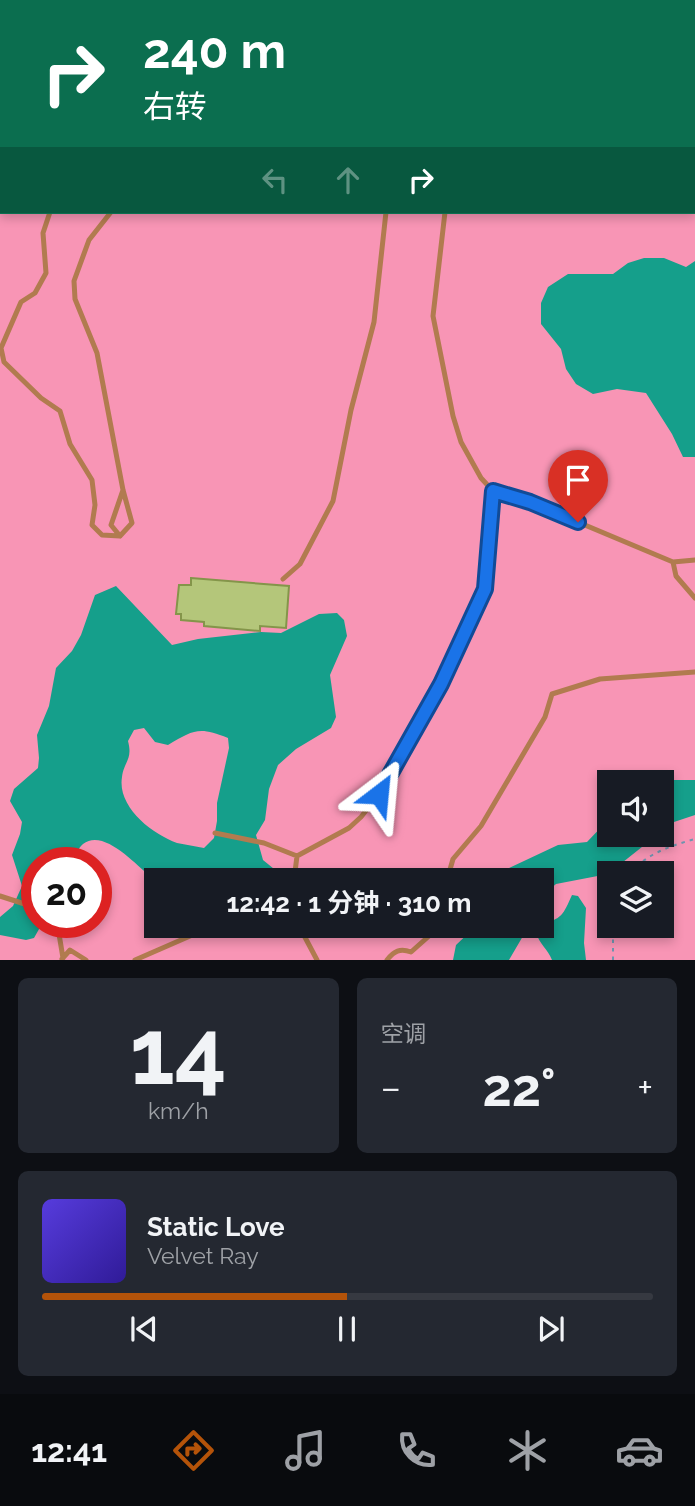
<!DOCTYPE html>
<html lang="zh">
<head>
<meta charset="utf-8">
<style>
	body { margin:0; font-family:Raleway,"Noto Sans SC",sans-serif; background:#242831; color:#f1f3f6; height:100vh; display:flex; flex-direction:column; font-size:26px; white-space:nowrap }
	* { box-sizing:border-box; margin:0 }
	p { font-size:23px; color:#9ea1a6 }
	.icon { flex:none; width:38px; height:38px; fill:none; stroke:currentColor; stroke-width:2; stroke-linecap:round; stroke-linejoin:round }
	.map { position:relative; height:960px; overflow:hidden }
	.sheet { display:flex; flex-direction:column; gap:18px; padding:18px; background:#0d0f14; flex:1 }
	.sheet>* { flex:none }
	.top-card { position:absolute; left:0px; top:0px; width:696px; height:214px; box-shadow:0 4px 10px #0003; background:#0b6e4f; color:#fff; overflow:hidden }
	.fabs { position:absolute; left:597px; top:770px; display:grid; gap:14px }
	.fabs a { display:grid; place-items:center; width:77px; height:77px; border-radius:0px; background:#171b24; box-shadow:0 4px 10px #0003; font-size:35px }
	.speed { position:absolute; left:21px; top:847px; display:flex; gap:14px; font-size:35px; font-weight:700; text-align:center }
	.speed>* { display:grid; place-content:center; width:91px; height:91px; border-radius:50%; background:#171b24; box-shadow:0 4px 10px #0003; line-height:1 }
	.speed .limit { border:10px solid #d22; background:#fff; color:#111 }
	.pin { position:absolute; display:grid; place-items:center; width:60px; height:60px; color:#fff; margin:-72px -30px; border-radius:50% 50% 50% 0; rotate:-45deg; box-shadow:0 0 7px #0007 }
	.pin .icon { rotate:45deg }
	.me { position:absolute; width:77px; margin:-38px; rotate:29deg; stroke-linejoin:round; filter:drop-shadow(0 0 5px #0008) }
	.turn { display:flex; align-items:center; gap:24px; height:147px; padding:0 28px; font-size:32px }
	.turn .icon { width:91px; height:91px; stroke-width:2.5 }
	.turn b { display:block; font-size:49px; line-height:60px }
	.lanes { display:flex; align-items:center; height:66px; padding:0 28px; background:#0003; justify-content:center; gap:35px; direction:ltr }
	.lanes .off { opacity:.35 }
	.big { font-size:52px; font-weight:700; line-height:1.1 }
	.sheet .card { flex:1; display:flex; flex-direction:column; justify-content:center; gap:10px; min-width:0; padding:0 24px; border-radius:10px; background:#242831 }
	.sheet .dial { align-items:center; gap:0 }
	.dial b { font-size:91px; line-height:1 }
	.song { display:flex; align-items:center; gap:21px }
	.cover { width:84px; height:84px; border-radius:10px; background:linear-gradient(135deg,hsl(250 70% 55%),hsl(250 70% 35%)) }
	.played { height:7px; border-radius:4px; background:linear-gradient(90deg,#b45309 50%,#363941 50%) }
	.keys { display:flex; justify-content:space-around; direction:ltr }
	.heat { display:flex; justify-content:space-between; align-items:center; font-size:38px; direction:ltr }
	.sheet .tiles { flex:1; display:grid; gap:18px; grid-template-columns:1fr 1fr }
	.card:last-child { grid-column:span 2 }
	.trip { position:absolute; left:144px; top:868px; width:410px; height:70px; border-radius:0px; background:#171b24; box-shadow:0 4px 10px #0003; font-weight:700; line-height:70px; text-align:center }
	.menu { display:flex; height:112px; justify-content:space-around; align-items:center; background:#090b0e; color:#9ea1a6 }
	.menu .icon { width:49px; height:49px }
	.menu .on { color:#b45309 }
	.menu b { font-size:32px; color:#f1f3f6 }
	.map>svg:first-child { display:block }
	.green { fill:#f895b5; fill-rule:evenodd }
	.water { fill:#159f8b; fill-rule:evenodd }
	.building { fill:#b4c67a; stroke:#84954a; stroke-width:2 }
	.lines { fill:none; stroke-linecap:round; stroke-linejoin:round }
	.path { stroke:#6f95af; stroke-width:2; stroke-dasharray:3.5 5; stroke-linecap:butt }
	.lane { stroke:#b17b4f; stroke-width:5 }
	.secondary { stroke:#935519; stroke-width:14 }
	.route-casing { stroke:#114b97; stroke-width:18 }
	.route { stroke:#1a73e8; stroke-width:12 }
</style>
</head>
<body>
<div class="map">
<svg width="695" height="960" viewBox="0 0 695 960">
	<rect width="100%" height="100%" fill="#add7f5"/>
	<path class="green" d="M0,0L74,2H2V212H695V92V960H0ZM609,782H662V835H609ZM37,863H96V922H37ZM609,873H662V926H609ZM156,880H541V926H156Z"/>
	<path class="water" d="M644,258H664L686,267L695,261V457H683L672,434L646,393L617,389L593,394L576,384L566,369L561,349L541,324V303L548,287L568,274H613L628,263Z
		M116,586L172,645L198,639L261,632L281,633L319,614L337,613L344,620L347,636L330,675L336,717L331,728L296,749L278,765L269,789L265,820L256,835L263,860L279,873L280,880H156V926H168L156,929L145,916L149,875C134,863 103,828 83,844C78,848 75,857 71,863H37V922H43L34,938L26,940L0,935V917L13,906L22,886L12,855L20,834L22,822L10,801L14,789L38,768L39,758L37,735L49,706L56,668L72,651L81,635L95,595ZM144,728L155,742L168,745C193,730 199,726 228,738L229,748L217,803V821L214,838L204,848C195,846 186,845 177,843C152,834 117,807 122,777C124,761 133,760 128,741L134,730Z
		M649,780H695V815L671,823L662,831V782H646Z
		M609,819V835H657L608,874L556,884L541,897V880H490L492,876L558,845L587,842Z
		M572,895L578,896L586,908L584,943L586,960H552C548,949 539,944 536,932L541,924C562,919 563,915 572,895Z
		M476,926H525L523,936L509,960H453L456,945Z"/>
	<path class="building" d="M191,578L289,586L286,628L260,626V631L204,626V622L181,620V614H176L179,585H191Z"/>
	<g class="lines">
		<path class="path" d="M631,873C645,854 673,845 695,839
			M613,960V926"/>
		<path class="lane" d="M0,128L2,129
			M0,155L2,154
			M50,212L43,233L46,273L35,293L21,302L1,348L4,362L41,398L60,411L70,444L92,480L95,505L92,525L102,535L120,536
			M111,212L89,240L74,281L75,299L97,353L123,490L132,523L120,536L111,525L123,490
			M445,212L433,316L453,416L461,442L481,478L493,491L530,502L673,562L695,560
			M673,562L676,576L695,598
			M283,579L300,564L333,501L351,410L374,322L386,212
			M215,833L264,843L297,856
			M294,880L297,856L349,828L361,817L379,794L441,684L486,589L493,491
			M447,880L453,859L481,826L545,717L552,694L600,679L695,672
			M0,896L37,908
			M57,922L63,958
			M299,926L317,960
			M62,959L70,950L86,960
			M135,960L213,926
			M387,960C394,951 400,948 411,952L429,936L432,926"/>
		<path class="secondary" d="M235,0L253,2
			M298,2L299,0"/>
	</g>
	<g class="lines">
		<g class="route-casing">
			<path id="route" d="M379,794L441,684L485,589L493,491L530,502L578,522"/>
		</g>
		<use href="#route" class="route"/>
	</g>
</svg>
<div class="fabs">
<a><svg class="icon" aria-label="sound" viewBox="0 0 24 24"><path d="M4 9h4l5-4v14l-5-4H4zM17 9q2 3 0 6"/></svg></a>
<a><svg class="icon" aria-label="layers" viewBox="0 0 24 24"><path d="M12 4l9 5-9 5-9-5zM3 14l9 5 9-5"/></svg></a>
</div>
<div class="speed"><div class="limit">20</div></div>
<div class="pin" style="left:578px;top:522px;background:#d93025"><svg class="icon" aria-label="arrive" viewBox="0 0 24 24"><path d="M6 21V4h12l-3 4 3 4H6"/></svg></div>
<svg class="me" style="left:379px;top:794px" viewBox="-20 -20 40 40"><path d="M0-17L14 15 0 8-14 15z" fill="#1a73e8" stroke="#fff" stroke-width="4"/></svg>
<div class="trip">12:42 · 1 分钟 · 310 m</div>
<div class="top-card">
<div class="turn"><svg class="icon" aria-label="right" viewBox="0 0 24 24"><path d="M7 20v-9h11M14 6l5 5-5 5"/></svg><div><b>240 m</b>右转</div></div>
<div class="lanes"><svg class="icon off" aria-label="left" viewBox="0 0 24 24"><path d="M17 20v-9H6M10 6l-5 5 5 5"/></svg><svg class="icon off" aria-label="ahead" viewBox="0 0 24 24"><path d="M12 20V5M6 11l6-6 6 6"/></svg><svg class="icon" aria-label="right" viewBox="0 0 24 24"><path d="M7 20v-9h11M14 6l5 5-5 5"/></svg></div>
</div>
</div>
<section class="sheet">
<div class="tiles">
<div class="card dial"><b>14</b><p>km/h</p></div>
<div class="card"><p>空调</p>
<div class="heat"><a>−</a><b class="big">22°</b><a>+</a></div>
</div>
<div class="card">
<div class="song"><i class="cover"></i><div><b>Static Love</b><p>Velvet Ray</p></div></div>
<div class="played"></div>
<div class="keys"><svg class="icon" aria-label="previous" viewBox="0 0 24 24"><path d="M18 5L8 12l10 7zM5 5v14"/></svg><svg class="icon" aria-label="pause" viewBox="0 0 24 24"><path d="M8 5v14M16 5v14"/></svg><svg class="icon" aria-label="next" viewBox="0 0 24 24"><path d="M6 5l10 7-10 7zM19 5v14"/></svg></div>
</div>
</div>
</section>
<nav class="menu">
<b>12:41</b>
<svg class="icon on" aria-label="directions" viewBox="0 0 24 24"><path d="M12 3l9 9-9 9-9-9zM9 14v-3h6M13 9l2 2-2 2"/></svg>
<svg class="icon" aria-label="music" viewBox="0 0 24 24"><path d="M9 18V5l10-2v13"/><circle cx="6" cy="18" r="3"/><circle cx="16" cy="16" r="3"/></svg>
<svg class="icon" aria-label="phone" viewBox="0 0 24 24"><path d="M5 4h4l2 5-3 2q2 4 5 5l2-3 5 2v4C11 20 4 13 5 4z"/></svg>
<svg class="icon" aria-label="climate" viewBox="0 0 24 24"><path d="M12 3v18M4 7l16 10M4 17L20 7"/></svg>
<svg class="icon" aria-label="car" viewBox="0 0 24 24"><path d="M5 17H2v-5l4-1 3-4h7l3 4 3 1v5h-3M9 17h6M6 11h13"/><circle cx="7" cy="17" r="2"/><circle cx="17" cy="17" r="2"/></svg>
</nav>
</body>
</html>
